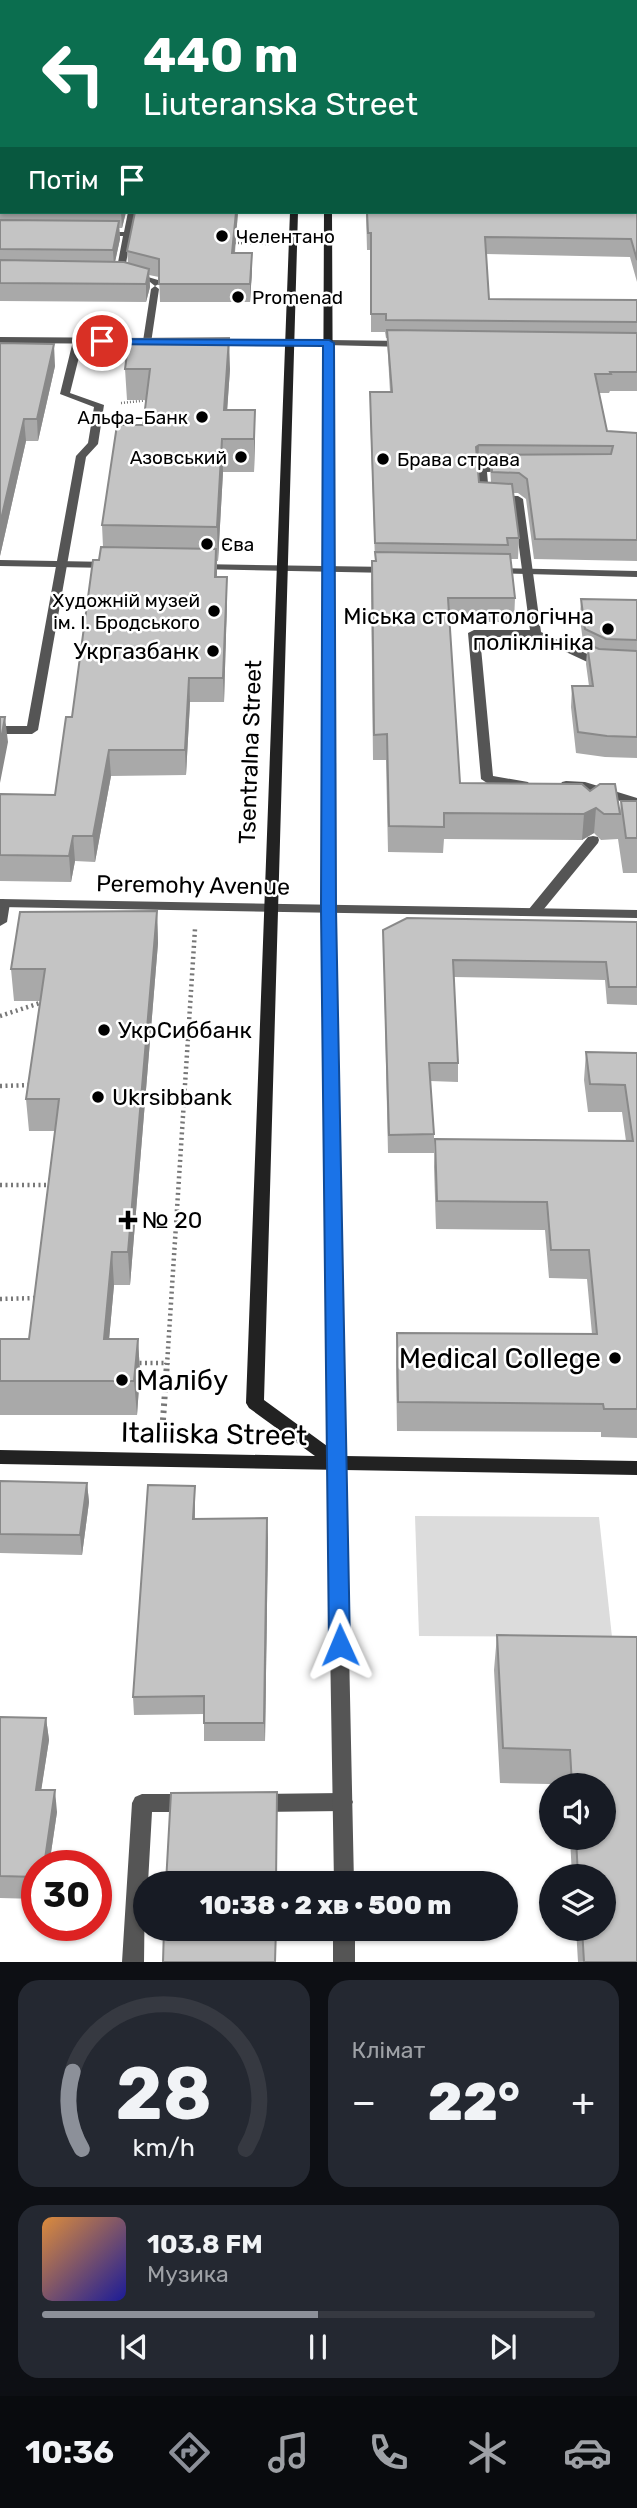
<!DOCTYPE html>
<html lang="uk">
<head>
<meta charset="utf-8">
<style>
	body { margin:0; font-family:Rubik,sans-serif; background:#242831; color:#f1f3f6; height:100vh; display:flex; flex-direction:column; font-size:26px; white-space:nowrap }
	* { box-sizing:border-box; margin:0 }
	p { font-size:23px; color:#9ea1a6 }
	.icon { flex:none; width:38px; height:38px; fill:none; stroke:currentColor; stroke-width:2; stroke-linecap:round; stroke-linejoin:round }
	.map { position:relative; height:1962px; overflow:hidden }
	.panel { display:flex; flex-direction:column; gap:18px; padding:18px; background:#0d0f14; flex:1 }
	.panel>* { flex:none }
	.banner { position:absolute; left:0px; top:0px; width:637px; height:214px; box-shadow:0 2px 5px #0004; background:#0b6e4f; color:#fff; overflow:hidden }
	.buttons { position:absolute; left:539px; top:1773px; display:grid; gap:14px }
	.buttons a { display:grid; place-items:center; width:77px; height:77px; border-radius:50%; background:#171b24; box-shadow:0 2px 5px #0004; font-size:35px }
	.speed { position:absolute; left:21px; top:1850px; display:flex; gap:14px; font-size:35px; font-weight:700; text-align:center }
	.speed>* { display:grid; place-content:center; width:91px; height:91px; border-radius:50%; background:#171b24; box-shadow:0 2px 5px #0004; line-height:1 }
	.speed .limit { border:10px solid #d22; background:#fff; color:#111 }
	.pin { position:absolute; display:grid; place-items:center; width:60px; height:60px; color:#fff; margin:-30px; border:4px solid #fff; border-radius:50%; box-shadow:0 2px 7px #0007 }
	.me { position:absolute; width:77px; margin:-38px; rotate:359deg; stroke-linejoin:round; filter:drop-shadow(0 0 5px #0008) }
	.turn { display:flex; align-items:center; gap:24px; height:147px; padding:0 28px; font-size:32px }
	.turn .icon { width:91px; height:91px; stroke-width:2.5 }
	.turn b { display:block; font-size:49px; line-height:60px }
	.then { display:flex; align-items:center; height:66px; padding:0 28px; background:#0003; gap:14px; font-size:26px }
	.big { font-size:52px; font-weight:800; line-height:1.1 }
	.panel .tile { flex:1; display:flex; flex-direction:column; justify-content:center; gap:10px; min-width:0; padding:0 24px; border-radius:21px; background:#242831 }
	.panel .dial { align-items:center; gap:0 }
	.dial svg { height:182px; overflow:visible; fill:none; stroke:#363941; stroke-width:7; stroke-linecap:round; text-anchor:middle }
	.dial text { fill:#f1f3f6; stroke:none }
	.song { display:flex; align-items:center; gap:21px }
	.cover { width:84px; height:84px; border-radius:10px; background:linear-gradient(135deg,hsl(30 70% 55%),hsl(240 70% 35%)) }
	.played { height:7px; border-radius:4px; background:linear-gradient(90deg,#8c9099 50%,#363941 50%) }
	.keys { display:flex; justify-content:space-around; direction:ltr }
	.heat { display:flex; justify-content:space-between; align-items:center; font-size:38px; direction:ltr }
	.panel .tiles { flex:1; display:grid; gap:18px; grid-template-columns:1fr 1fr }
	.tile:last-child { grid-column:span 2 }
	.trip { position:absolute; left:133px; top:1871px; width:385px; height:70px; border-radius:35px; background:#171b24; box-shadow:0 2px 5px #0004; font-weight:800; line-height:70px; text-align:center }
	.dock { display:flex; height:112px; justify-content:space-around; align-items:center; background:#090b0e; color:#9ea1a6 }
	.dock .icon { width:49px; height:49px }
	.dock .active { color:#8c9099 }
	.dock b { font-size:32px; color:#f1f3f6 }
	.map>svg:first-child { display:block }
	.green { fill:#dcdcdc }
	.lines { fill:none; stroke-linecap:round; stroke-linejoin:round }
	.path-far2 { stroke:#777; stroke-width:2.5; stroke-dasharray:1 2; stroke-linecap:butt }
	.path-far1 { stroke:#777; stroke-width:4.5; stroke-dasharray:2 3.5; stroke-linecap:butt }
	.path { stroke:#777; stroke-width:6; stroke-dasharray:2.5 4.5; stroke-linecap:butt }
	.service { fill:#555; fill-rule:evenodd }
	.minor { fill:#555; fill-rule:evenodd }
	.tertiary { fill:#555; fill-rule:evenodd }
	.secondary { fill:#222; fill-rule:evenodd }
	.wall { fill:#a9a9a9; fill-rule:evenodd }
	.shaded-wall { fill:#898989 }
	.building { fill:#c4c4c4; stroke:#898989; stroke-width:2 }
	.route { fill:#1a73e8; stroke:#114b97; stroke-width:2 }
	.poi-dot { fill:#000; stroke:#fff; stroke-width:2.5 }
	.labels { text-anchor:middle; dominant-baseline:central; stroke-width:5; stroke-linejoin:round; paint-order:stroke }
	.far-poi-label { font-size:19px; fill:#000; stroke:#fff; text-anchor:start }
	.poi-label { font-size:23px; fill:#000; stroke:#fff; text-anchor:start }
	.street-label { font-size:23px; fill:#000; stroke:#fff }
	.near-poi-label { font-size:28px; fill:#000; stroke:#fff; text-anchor:end }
	.near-street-label { font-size:28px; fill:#000; stroke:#fff }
</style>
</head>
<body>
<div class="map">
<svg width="637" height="1962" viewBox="0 0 637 1962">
	<rect width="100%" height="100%" fill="#fff"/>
	<path class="green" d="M415,1516L599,1517L612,1637L419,1636Z"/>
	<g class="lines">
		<path class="path-far2" d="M235,243L270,244
			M121,403L150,400"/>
		<path class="path-far1" d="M0,1016L43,1002
			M0,1086L31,1085
			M0,1185H51
			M0,1299L37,1298
			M134,1363H167
			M167,1365L195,929"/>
		<path class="path" d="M162,1434L167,1363"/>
		<path class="service" d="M0,57H2V61H0Z
			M0,72H2V76H0Z
			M128,212H136L124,273L120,276L116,273L123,236H101L97,234L101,232H124Z
			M131,272L158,280L159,284L155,286L159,289L151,343L143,341L151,289L155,286L150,282L128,277V273Z
			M78,338L83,341L70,393L104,405L98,444L86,457L38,730L32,734H0V726H27L76,456L88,443L94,407L60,394L73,341Z
			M509,466L513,467V471L487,472L489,495L518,496L523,499L541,632L604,662L637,663V669L598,667L534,637H480L493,776L528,782L530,785L528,788L524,789L487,783L481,779L468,633L474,630H530L513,502L484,501L479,498L478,467Z
			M566,781L585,782L637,798V806L584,790L562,788L560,785L562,782Z
			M593,836L598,837L599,840L598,843L539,915H529L527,912L529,909L588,837Z
			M3,899L10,903L7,922L0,926V900Z
			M343,1793L350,1796L353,1802L350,1808L343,1811L258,1812L251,1809L248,1803L251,1797L258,1794Z
			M142,1794H188L195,1797L198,1803L195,1809L188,1812H152L148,1883H145L144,1962H122L132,1803L135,1797Z"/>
		<path class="minor" d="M0,337L145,338L150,341L145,344L0,343Z
			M208,340H329L334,343L329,346L211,345L208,344Z
			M0,560L111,562L116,565L111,568L0,566Z
			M197,564L391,567L396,570L391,573L193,569V565Z
			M495,568L637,571V577L491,573V569Z
			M336,1455L342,1457L345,1462L354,1883H334L327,1462L330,1457Z
			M333,1928H355V1962H333Z"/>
		<path class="tertiary" d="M329,340L405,341L410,344L405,347L326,345L324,343Z
			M0,899L637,910V918L0,907Z"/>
		<path class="secondary" d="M290,212H298L264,1400L327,1446L321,909L324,212H332L335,909L345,1456L637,1461V1475L0,1464V1450L315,1456L249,1408L246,1403Z"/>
	</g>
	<path class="wall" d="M0,0H485L479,2H2V54H0Z
		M495,0H637V282L630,257L486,254L489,299L637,300V391H610L609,393H599L607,431L637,433V561L534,559L526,499L518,493H513L519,538L518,559H510L515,598L514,622H449L460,783L590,791L620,811L621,801H637V873H623L618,839L601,840L594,833L582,840L444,839L443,853L388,852L386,760H373L371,584L372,561H375L370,411V392H390L387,338H386L385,332H371V250H367L366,212H635V2H505ZM478,464H490L491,483L479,482Z
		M0,132H2V212H126L122,228H119L120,239L115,261L128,263L127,251L135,212H238L235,253L252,270L250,302H160L159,277L149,275L150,287L146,302L0,301Z
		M0,343L55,366L38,441H26L0,556Z
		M125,369H230L227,410H255L254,472H223L218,561H217V577H227V601L224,702H190L186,775L111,776L95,862L75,861L71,882L0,881V794L55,795L72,717L99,560L103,547L102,525L143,425L146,400H127Z
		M581,599L637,600V758L605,757L576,753L571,707L572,686H589L586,664L587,651L584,649L580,619Z
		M157,911L158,943L130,1285H114L109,1339H138L140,1373L137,1415H0V1339H29L55,1131H29L26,1099L40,1001H14L11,969Z
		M637,922V1005L607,1004L605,980L454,977L458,1063V1082L430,1081L434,1134V1153H388L383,930Z
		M586,1052L637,1053V1438L601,1437V1432L397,1431L396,1361L397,1333L592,1334L587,1279L549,1278L545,1230L436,1229L434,1167L435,1139L626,1141L622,1112H588L584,1080Z
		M0,1481L87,1483L89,1502L82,1555L0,1553Z
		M195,1504V1519L268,1537L265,1741H204V1714L134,1715L133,1697Z
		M497,1635L637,1637V1962H578L576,1928H604V1876H572L570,1838H604V1785L500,1783L494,1670Z
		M0,1717L46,1718L49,1740L41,1790L57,1812L49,1866H37V1899L0,1898Z"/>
	<path class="shaded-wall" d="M461,0H485L479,2H461Z
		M121,212H126L122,228Z
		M236,212H238L233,270L232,253Z
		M119,221L120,239L114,267L113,250Z
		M252,253V270L250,302V284Z
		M149,269L150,287L146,302V284Z
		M229,338L230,369L225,442L224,410Z
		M54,344L55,366L38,441L37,419Z
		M255,410V442L254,472V439Z
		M24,419L26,441L0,556V524Z
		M222,439L223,472L218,561L217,527Z
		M479,445L478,464L476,447Z
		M216,549L217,572L215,601V577Z
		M227,577V601L224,702L223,678Z
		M189,678L190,702L186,775L185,750Z
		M5,717L8,742L0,783V745Z
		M109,750L111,776L95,862L93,836Z
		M596,808L594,833L582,840L584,814Z
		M73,836L75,861L71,882L69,856Z
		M157,911L158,943L130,1285L128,1252Z
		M112,1252L114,1285L106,1373L104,1339Z
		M138,1339L140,1373L137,1415L134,1381Z
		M87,1483L89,1502L82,1555L80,1535Z
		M195,1486V1504L194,1537L193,1519Z
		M267,1518L268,1537L265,1741L264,1723Z
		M46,1718L49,1740L38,1811L36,1790Z
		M55,1790L57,1812L49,1866H44Z"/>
	<path class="building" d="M0,0H462V2H2V18H0Z
		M544,0H637V22H635V2H544Z
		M0,26H2V39H0Z
		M635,30H637V154H635Z
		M0,132H2V150H0Z
		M0,157H2V178H0Z
		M635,161H637V260L631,239L485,237L489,299L637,300V322L386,320V314H371V233H368L367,212H635Z
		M0,186H2V211H0Z
		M135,212H236L232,253H252L250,284H159V259L127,251Z
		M0,220L119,221L113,250L0,249Z
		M0,260L124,262L149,269L146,284L0,283Z
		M387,330L637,333V372H610L611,374H595L607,431L637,433V540L535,539L527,479L519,473L492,472L491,455L611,454L613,446L479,445L476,447L479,482L512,484L519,538H507L508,545L375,543L370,392H392Z
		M229,338L224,410H255L254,439H222L217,527L102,525L117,425H143L150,369H125L129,339Z
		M0,343L54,344L37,419H24L0,524Z
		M101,547L216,549L215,577H227L223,678H189L185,750H109L93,836H73L69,856L0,855V794L55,795L66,717H72L93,560H99Z
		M375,552L510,554L515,598H448L460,783L582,784L590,791L600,784H615L620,814H604L596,808L584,814L444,813V827L389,826L387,734L374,735L372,561H376Z
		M581,599L637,600V640L606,639L585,629Z
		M587,644L599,649L637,651V737L607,736L578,732L572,686H593Z
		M0,717H5L0,745Z
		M621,801H637V838H626Z
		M157,911L128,1252H112L104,1339H138L134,1381H0V1339H29L59,1099H26L45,969H11L20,912Z
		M407,918L637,922V987H609L606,962L453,960L458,1063H429L434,1134L389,1135L383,930Z
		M586,1052L637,1053V1409H604L603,1404L398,1402L397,1333L597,1334L589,1250H551L547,1202L437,1201L435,1139L633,1141L625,1085L590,1084Z
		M0,1481L87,1483L80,1535L0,1534Z
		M148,1485L195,1486L193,1519L267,1518L264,1723H204V1696L133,1697Z
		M497,1635L637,1637V1962H584L582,1928H604V1876H578L576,1838H604V1785H572L570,1750L503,1748Z
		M0,1717L46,1718L36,1790H55L44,1866H37V1877L0,1876Z
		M277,1792L276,1883H166L171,1793Z
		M164,1928H276L275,1962H163Z"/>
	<path class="route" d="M98,339L329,340L334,343L336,909L350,1645L347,1651L340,1654L332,1651L329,1645L321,909L323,346L102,344L96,341Z"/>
	<g class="poi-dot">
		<circle cx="222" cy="236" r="7"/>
		<circle cx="238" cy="297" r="7"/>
		<circle cx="202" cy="417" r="7"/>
		<circle cx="241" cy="457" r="7"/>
		<circle cx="383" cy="459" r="7"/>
		<circle cx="207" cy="544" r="7"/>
		<circle cx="214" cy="611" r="7"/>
		<circle cx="608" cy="629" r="7"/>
		<circle cx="213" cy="651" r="7"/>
		<circle cx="104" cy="1030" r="7"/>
		<circle cx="98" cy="1097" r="7"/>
		<path d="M124.5 1209.5h7v7h7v7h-7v7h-7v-7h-7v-7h7z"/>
		<circle cx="615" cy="1358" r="7"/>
		<circle cx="122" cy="1380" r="7"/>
	</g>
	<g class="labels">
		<g class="far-poi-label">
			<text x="236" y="236">Челентано</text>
			<text x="252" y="297">Promenad</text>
			<text x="188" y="417" text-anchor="end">Альфа-Банк</text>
			<text x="227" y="457" text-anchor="end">Азовський</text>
			<text x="397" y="459">Брава страва</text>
			<text x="221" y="544">Єва</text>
			<text x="200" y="600" text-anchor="end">Художній музей<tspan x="200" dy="22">ім. І. Бродського</tspan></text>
		</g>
		<g class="poi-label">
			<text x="594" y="616" text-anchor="end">Міська стоматологічна<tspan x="594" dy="26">поліклініка</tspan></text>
			<text x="199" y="651" text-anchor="end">Укргазбанк</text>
			<text x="118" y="1030">УкрСиббанк</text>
			<text x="112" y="1097">Ukrsibbank</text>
			<text x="142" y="1220">№ 20</text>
		</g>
		<g class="street-label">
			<text transform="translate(250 752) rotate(-88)">Tsentralna Street</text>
			<text transform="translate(193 885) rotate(1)">Peremohy Avenue</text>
		</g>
		<g class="near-poi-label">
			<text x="601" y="1358">Medical College</text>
			<text x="136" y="1380" text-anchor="start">Малібу</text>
		</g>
		<g class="near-street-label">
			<text transform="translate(214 1434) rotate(1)">Italiiska Street</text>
		</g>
	</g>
</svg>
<div class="buttons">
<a><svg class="icon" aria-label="sound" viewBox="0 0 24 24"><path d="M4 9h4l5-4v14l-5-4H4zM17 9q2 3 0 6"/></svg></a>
<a><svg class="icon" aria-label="layers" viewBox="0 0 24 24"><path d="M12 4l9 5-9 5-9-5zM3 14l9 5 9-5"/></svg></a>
</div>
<div class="speed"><div class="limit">30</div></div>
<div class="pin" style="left:102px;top:341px;background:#d93025"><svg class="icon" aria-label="arrive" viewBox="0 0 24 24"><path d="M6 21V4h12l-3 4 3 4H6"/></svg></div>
<svg class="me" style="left:340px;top:1645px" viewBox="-20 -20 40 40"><path d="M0-17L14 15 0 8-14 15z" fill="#1a73e8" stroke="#fff" stroke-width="4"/></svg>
<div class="trip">10:38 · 2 хв · 500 m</div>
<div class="banner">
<div class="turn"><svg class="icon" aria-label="left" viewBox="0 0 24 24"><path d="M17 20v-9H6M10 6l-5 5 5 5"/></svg><div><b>440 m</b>Liuteranska Street</div></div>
<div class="then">Потім<svg class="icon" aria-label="arrive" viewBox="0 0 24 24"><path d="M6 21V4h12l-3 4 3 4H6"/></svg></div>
</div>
</div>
<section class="panel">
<div class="tiles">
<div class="tile dial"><svg viewBox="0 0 100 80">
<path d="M14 69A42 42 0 1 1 86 69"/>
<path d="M14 69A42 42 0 0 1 10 35" stroke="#8c9099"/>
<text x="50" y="56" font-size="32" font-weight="700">28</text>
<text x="50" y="72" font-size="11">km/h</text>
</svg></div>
<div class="tile"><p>Клімат</p>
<div class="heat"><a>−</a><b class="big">22°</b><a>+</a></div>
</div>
<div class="tile">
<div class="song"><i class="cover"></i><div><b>103.8 FM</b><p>Музика</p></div></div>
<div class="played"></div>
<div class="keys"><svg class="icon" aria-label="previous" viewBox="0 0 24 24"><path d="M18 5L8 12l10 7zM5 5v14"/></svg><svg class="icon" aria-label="pause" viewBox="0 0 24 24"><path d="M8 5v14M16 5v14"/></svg><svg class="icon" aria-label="next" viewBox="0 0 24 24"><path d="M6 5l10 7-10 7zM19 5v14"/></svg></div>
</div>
</div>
</section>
<nav class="dock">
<b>10:36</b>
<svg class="icon active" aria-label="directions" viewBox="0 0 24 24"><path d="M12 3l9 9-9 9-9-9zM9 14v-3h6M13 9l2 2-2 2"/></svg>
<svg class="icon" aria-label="music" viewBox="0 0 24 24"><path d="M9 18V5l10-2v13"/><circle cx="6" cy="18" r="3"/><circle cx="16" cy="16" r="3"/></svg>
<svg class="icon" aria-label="phone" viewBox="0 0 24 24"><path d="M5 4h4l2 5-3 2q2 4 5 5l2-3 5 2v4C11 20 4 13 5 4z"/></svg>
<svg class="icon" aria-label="climate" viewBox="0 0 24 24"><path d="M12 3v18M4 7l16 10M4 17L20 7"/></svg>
<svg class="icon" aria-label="car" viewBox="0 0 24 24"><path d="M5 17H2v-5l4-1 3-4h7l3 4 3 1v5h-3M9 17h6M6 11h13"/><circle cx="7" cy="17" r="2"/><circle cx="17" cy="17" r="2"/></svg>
</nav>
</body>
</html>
